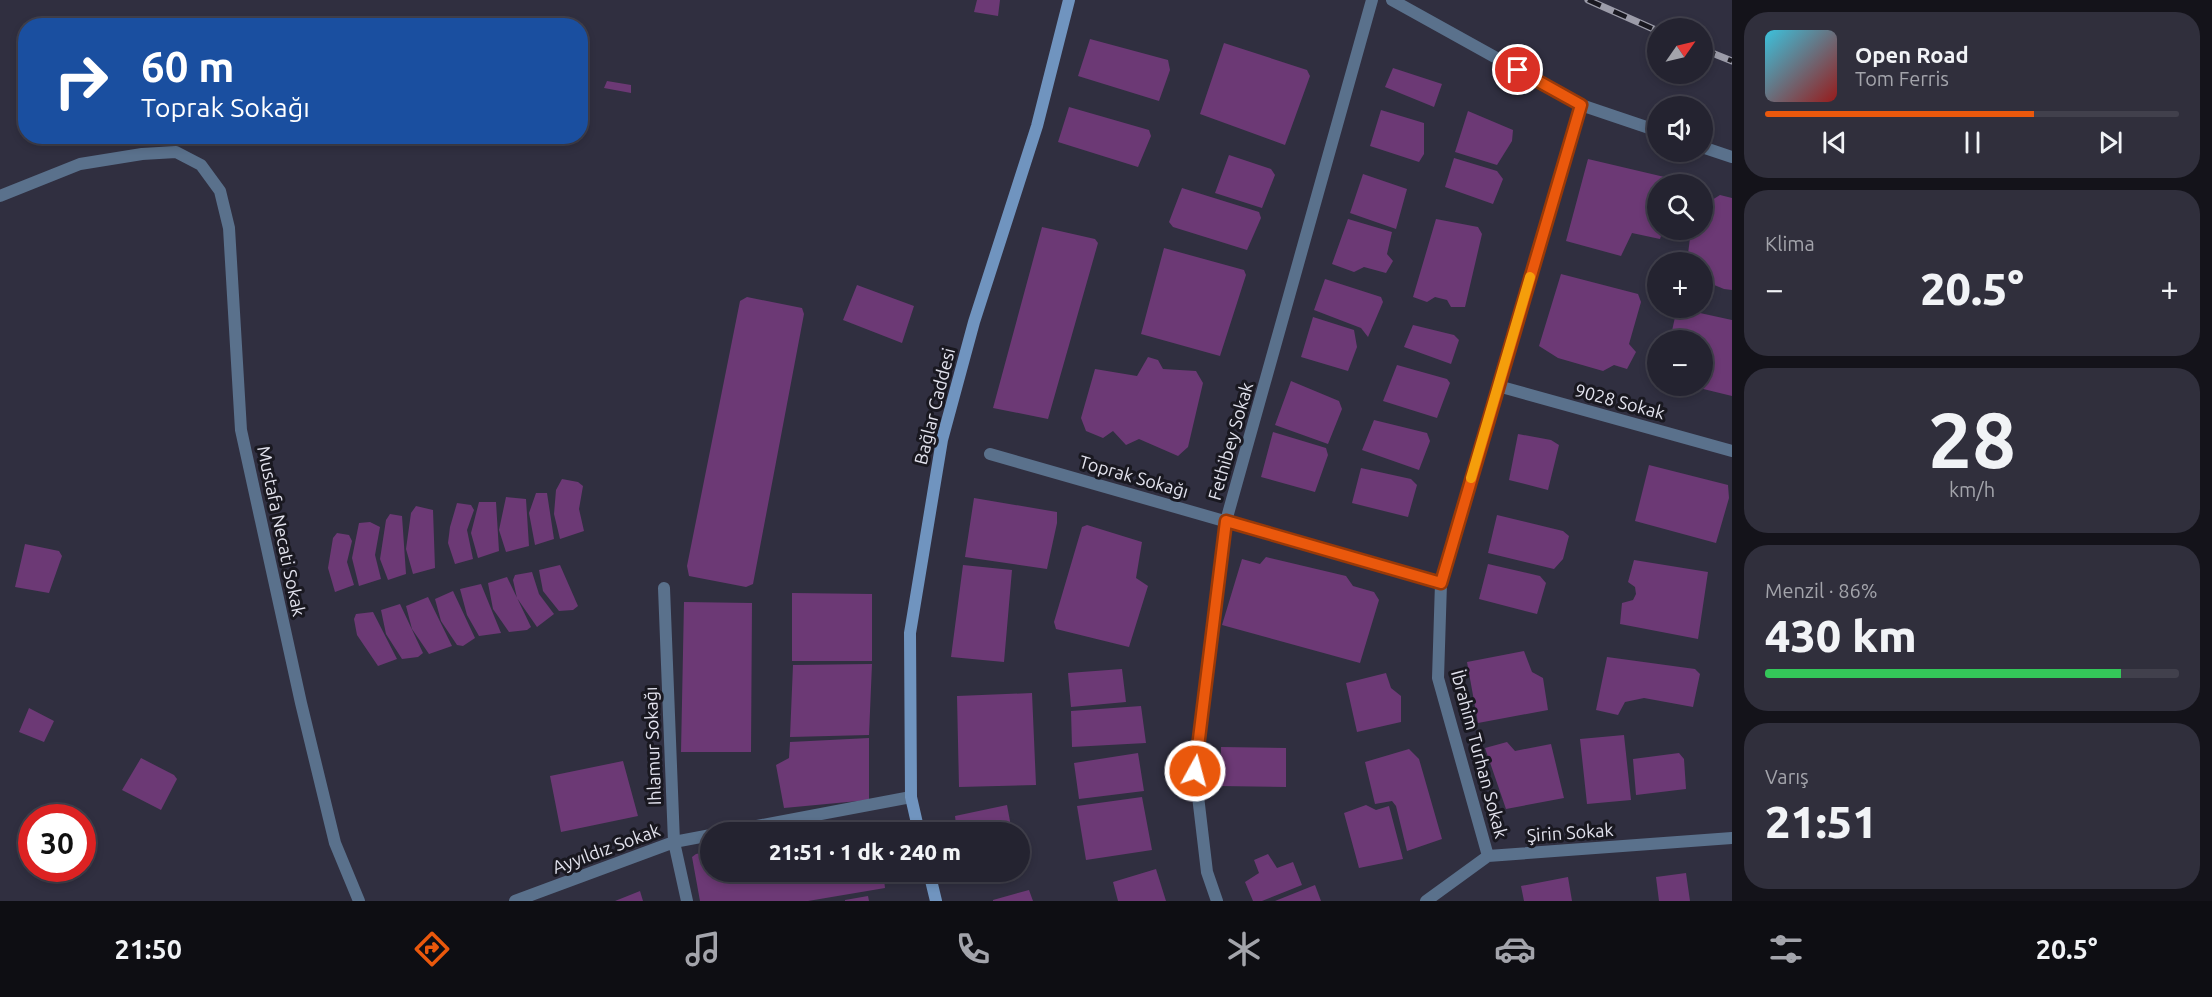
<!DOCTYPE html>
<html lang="tr">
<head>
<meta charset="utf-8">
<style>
	body { margin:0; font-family:Ubuntu,sans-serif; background:#302f3c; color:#f1f3f6; height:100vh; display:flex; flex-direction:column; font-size:22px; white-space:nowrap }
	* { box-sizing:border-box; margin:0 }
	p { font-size:20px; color:#a3a4ab }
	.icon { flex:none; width:33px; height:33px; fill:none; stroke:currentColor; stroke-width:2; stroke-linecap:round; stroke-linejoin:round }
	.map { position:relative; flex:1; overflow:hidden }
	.side { display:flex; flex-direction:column; gap:12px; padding:12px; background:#14131a; width:480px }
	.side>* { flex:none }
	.guide { position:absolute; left:18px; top:18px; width:570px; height:126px; border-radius:24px; box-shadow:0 3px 9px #0003,0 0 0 2px #41404c; background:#1a4fa0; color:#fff; overflow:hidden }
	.needle { width:39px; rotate:56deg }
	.fabs { position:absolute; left:1647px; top:18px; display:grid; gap:12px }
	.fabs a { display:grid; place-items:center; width:66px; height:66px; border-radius:50%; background:#242330; box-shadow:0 3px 9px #0003,0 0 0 2px #41404c; font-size:30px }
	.speed { position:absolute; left:18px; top:804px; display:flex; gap:12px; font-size:30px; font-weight:700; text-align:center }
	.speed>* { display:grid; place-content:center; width:78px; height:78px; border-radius:50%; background:#242330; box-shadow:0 3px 9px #0003,0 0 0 2px #41404c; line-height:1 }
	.speed .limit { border:9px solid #d22; background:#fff; color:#111 }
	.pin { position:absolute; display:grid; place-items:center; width:51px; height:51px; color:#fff; margin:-26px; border:3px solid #fff; border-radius:50%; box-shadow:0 2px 6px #0007 }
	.me { position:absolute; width:66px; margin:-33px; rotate:7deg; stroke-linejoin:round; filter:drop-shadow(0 0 4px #0008) }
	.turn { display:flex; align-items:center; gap:21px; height:126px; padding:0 24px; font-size:27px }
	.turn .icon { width:78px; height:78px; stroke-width:2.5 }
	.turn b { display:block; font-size:42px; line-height:51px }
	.big { font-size:45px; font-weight:800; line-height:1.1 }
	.side .widget { flex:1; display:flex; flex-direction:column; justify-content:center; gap:9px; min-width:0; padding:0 21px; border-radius:24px; background:#302f3c }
	.side .dial { align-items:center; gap:0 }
	.dial b { font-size:78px; line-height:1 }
	.song { display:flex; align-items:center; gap:18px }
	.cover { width:72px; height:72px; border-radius:9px; background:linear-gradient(135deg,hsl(190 70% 55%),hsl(0 70% 35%)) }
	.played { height:6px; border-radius:3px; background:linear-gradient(90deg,#ea580c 65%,#41404c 65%) }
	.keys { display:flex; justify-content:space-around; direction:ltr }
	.heat { display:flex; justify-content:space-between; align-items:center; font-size:33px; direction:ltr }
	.charge { height:9px; border-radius:4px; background:linear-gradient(90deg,#34c759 86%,#41404c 0) }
	.trip { position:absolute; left:700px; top:822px; width:330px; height:60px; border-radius:30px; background:#242330; box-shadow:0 3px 9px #0003,0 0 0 2px #41404c; font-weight:800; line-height:60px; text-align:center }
	.dock { display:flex; height:96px; justify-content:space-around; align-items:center; background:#0e0e13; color:#a3a4ab }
	.dock .icon { width:42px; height:42px }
	.dock .current { color:#ea580c }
	.dock b { font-size:27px; color:#f1f3f6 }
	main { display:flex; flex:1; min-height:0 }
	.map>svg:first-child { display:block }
	.building { fill:#6c3975 }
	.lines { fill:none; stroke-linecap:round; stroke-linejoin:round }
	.minor { stroke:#5a718c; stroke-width:12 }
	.secondary { stroke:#7094bf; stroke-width:12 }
	.rail-casing { stroke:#9c9ca9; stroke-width:7 }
	.rail { stroke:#191820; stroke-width:4.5; stroke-dasharray:14; stroke-linecap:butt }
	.route-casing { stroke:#983908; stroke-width:15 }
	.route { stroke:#ea580c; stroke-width:10 }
	.slow { stroke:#f59e0b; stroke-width:10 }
	.labels { text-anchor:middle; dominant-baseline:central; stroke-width:6; stroke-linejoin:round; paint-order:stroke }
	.street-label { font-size:18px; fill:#e3e3ee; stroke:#191820 }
</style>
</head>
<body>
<main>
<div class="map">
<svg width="1732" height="901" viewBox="0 0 1732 901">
	<rect width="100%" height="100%" fill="#302f40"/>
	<path class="building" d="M977,0H1000L998,16L974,12Z
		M1090,39L1168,60L1170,70L1159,101L1078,76Z
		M1224,43L1307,70L1310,76L1285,145L1200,114Z
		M1393,68L1442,84L1434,107L1385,87Z
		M607,81L631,85V93L604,88Z
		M1069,107L1149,130L1151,136L1138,167L1058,142Z
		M1381,110L1424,123V154L1419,162L1370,146Z
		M1468,111L1513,130L1512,141L1497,165L1455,152Z
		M1229,155L1271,169L1275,175L1262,208L1215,193Z
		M1454,158L1497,171L1503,179L1493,204L1445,187Z
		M1588,159L1673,179L1675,184H1658V230H1663L1660,239L1632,233L1621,256L1566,241Z
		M1363,174L1407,189L1396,229L1350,213Z
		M1182,188L1259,212L1261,218L1247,250L1173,227L1169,222Z
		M1720,195L1732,198V290L1724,289L1702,280V262H1687L1691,230H1702V199L1712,200Z
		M1348,219L1392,232L1387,254L1393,261L1386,273L1364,267L1354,272L1332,264Z
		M1436,219L1478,227L1482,234L1465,307H1451L1447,300L1435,297L1427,302L1413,297Z
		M1042,227L1095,239L1098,243L1048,419L993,408Z
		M1164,248L1244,270L1246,275L1220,356L1141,334Z
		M1561,274L1638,294L1641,302L1629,344L1636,352L1627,369L1614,365L1603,371L1558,358L1539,346Z
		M1325,279L1381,297L1383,302L1368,337L1361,328L1314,310Z
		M857,285L914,306L902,343L843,320Z
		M747,297L802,308L804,314L753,584L746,587L689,576L687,566L740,301Z
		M1677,308L1732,320V396L1691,386H1702V340H1670Z
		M1313,317L1354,330L1357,347L1348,371L1301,357Z
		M1413,325L1454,335L1459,340L1451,364L1404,347Z
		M1148,357L1158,360L1163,369L1196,371L1203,383L1188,447L1178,456L1139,439L1126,445L1113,431L1103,438L1086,431L1081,418L1095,369L1137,376Z
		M1397,365L1447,379L1450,383L1437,418L1383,401Z
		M1291,381L1339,401L1342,409L1328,444L1275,425Z
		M1374,420L1427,433L1430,441L1419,470L1362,450Z
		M1273,432L1326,448L1328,455L1315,492L1261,477Z
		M1518,434L1551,440L1559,445L1548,490L1509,480Z
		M1649,465L1728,485L1729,498L1716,543L1635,521Z
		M1361,468L1411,479L1417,485L1408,517L1352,503Z
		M562,479L578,482L583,486L579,509L584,531L560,539L554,514L556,490Z
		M536,493H547L554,539L535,545L529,513Z
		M506,497L526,499L529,546L506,552L499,530Z
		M974,498L1057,512V523L1047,569L965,557Z
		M479,502H496L499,551L478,558L471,533Z
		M457,503L471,505L474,510L467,530L473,559L455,564L448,543L450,527Z
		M416,506L433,510L435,568L413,574L406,549L411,513Z
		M390,514L402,516L406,574L388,580L380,559L386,520Z
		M1497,515L1563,531L1569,536L1563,559L1554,569L1488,553Z
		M370,522L380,527L375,555L381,579L359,586L352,558L359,523Z
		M1087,525L1142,542L1136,578L1148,586L1129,647L1056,629L1054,622L1082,527Z
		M337,533L349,535L352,541L347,562L354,585L335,592L328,568L333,538Z
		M25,544L59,551L62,556L49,593L15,587Z
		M1266,557L1346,576L1353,586L1374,592L1379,600L1360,663L1222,625L1242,559L1260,564Z
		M1634,560L1708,572L1698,639L1620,624L1622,603L1633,600L1636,594L1635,587L1628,582Z
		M1488,564L1540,576L1546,583L1537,614L1479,599Z
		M560,565L578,606L573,610L559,611L543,591L539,570Z
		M963,565L1012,570L1004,662L951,657Z
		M532,572L539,594L554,614L537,627L517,598L513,580L515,575Z
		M507,577L531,627L527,630L509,632L493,609L488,583Z
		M481,584L501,633L479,636L467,615L460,589Z
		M453,591L475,638L463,646L457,645L441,621L435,599Z
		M792,593L872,594V661H792Z
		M428,597L452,646L429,654L412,629L406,606Z
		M684,602L752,603L751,752H681Z
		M400,604L423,653L418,657L402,659L386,634L381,610Z
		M373,612L397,659L378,666L357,635L354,619L356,614Z
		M1524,651L1532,672L1543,678L1548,710L1478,723L1467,662Z
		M1607,657L1695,669L1700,674L1693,707L1644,698L1625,702L1618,715L1596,710Z
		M872,664L869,735L790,737L793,665Z
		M1122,669L1126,702L1071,707L1068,673Z
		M1386,673L1391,688L1401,696V722L1357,732L1346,683Z
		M1032,693L1036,785L959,787L957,696Z
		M1141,706L1146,743L1072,747L1071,711Z
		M29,708L54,721L44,742L19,732Z
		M1624,735L1631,800L1587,804L1580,739Z
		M869,738V800L784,808L776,765L789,758L790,742Z
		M1507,742L1515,751L1551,744L1564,798L1506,809L1485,748Z
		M1221,747L1286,748V787L1220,786Z
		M1409,749L1419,759L1442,839L1407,851L1396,806L1392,801L1375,804L1365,762Z
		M1138,753L1144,791L1079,799L1074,763Z
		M1679,753L1684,759L1686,789L1636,795L1633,759Z
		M141,758L174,775L177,779L161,810L122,790Z
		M623,761L638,816L561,832L550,776Z
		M1142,797L1152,850L1086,860L1077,806Z
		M1007,805L1012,832H957L955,816Z
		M1366,805L1376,810L1389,806L1403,859L1359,868L1344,813Z
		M872,824L880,832H831V831Z
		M711,851V872H883L885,888L808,901H700L692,857L696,854Z
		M1268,854L1277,868L1293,862L1302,885L1262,901H1253L1245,882L1259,873L1254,860Z
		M1156,869L1166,901H1118L1113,882Z
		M965,872H1020V873L967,882Z
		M1686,873L1690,901H1659L1656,877Z
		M1568,877L1572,901H1524L1521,886Z
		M1315,885L1321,901H1275Z
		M1029,890L1033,901H993V900Z
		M640,891L643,901H615Z
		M868,896L869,901H845V900Z"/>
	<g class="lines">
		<path class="minor" d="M1392,0L1581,105L1658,131
			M1702,147L1732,157
			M0,196L80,164L142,154L176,152L201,165L220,191L229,228L241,430L301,703L335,843L359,901
			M1498,386L1732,451
			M990,454L1441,583
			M664,588L674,842L687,901
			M725,832L911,797
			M1488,856L1438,678L1441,583L1581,105
			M515,901L674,842L711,835
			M1217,901L1207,872L1195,771L1226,521L1372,0
			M1426,901L1488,856L1732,838"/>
		<path class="secondary" d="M919,832L911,797L910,633L942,440L974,322L1037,126L1069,0
			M929,872L936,901"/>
		<g class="rail-casing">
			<path id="rail" d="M1588,0L1658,31
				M1702,49L1732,61"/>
		</g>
		<use href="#rail" class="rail"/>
	</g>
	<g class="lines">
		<g class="route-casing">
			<path id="route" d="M1195,771L1226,521L1441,583L1581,105L1518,70"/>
		</g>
		<use href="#route" class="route"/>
		<path class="slow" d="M1471,478L1530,277"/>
	</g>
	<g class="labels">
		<g class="street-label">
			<text transform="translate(1620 401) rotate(15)">9028 Sokak</text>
			<text transform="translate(934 406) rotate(-76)">Bağlar Caddesi</text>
			<text transform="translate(1230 441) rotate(-74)">Fethibey Sokak</text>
			<text transform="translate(1134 476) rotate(16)">Toprak Sokağı</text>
			<text transform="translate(282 531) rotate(78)">Mustafa Necati Sokak</text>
			<text transform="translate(652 746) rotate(-92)">Ihlamur Sokağı</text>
			<text transform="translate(1480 754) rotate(75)">İbrahim Turhan Sokak</text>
			<text transform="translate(1570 832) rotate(-4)">Şirin Sokak</text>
			<text transform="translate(606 848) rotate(-20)">Ayyıldız Sokak</text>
		</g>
	</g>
</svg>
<div class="fabs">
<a><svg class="needle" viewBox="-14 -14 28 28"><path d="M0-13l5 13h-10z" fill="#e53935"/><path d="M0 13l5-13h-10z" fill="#a3a4ab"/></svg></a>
<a><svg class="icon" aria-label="sound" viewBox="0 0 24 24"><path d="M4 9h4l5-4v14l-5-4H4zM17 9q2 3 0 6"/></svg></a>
<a><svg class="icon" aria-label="search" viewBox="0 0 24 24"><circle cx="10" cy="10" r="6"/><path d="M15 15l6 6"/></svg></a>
<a>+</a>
<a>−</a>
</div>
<div class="speed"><div class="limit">30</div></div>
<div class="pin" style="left:1518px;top:70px;background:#d93025"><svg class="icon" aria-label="arrive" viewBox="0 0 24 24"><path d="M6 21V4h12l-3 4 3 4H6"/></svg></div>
<svg class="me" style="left:1195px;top:771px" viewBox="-20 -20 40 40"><circle r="17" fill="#ea580c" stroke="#fff" stroke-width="3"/><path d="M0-11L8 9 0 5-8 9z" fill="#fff"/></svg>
<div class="trip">21:51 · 1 dk · 240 m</div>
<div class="guide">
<div class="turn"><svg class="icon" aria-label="right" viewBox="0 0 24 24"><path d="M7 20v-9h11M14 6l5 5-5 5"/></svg><div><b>60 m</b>Toprak Sokağı</div></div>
</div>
</div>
<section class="side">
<div class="widget">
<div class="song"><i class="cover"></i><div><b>Open Road</b><p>Tom Ferris</p></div></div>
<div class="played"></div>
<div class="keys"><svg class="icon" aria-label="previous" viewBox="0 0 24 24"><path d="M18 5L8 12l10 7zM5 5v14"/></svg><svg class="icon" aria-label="pause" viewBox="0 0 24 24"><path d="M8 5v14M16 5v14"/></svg><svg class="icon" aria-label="next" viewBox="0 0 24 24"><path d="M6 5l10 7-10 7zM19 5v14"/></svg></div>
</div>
<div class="widget"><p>Klima</p>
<div class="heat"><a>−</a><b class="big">20.5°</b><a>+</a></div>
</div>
<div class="widget dial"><b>28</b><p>km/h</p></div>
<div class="widget"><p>Menzil · 86%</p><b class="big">430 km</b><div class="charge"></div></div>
<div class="widget"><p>Varış</p><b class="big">21:51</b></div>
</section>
</main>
<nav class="dock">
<b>21:50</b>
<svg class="icon current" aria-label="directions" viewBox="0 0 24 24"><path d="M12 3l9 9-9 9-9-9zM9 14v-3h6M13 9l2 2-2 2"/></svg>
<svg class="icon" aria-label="music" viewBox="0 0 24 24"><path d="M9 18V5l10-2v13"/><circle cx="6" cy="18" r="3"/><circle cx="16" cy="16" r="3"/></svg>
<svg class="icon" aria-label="phone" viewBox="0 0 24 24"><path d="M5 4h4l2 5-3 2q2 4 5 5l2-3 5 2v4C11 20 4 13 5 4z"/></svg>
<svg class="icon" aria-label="climate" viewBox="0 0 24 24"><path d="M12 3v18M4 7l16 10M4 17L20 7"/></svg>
<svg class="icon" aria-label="car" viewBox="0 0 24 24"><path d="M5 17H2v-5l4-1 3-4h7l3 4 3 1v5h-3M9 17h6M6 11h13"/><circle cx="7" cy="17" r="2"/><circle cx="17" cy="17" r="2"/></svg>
<svg class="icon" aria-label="filters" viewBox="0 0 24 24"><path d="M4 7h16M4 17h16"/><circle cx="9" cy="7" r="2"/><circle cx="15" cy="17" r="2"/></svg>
<b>20.5°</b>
</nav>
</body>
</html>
